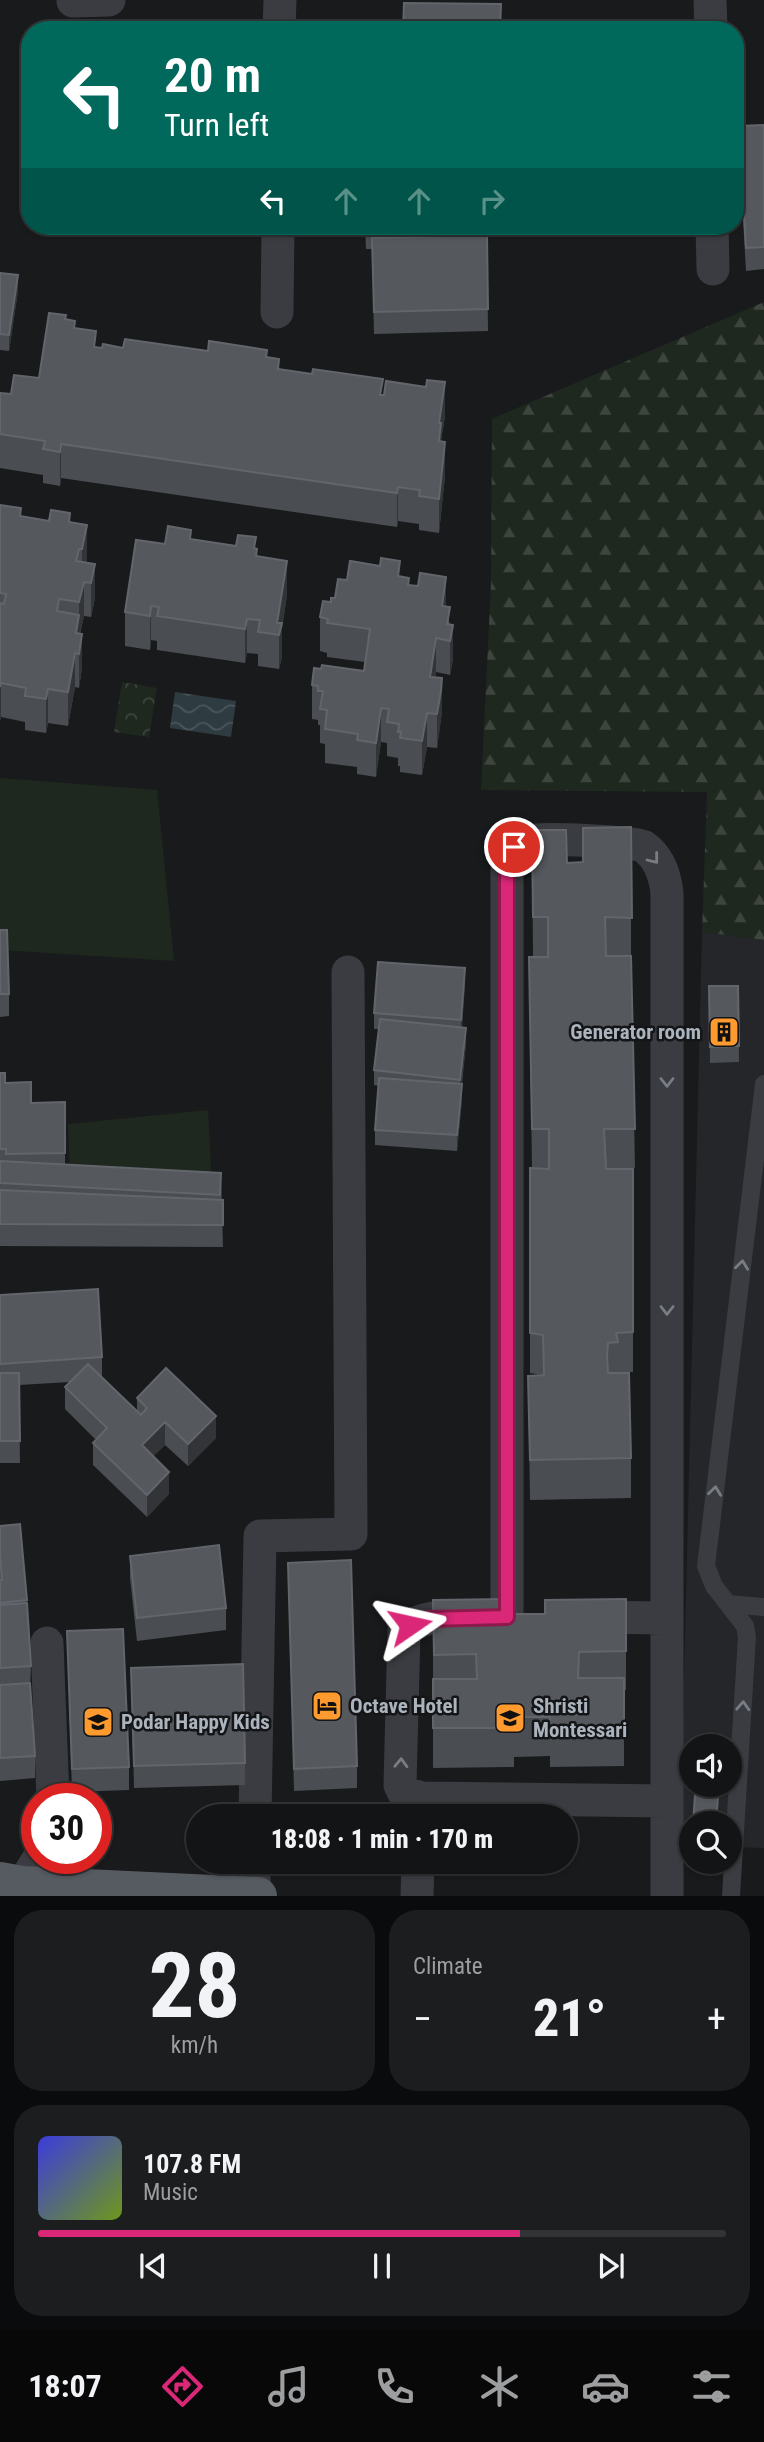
<!DOCTYPE html>
<html lang="en">
<head>
<meta charset="utf-8">
<style>
	body { margin:0; font-family:"Roboto Condensed",sans-serif; background:#1c1d1e; color:#f1f3f6; height:100vh; display:flex; flex-direction:column; font-size:26px; white-space:nowrap }
	* { box-sizing:border-box; margin:0 }
	p { font-size:23px; color:#9d9ea0 }
	.icon { flex:none; width:38px; height:38px; fill:none; stroke:currentColor; stroke-width:2; stroke-linecap:round; stroke-linejoin:round }
	.map { position:relative; height:1896px; overflow:hidden }
	.side { display:flex; flex-direction:column; gap:14px; padding:14px; background:#0a0b0c; flex:1 }
	.side>* { flex:none }
	.guide { position:absolute; left:21px; top:21px; width:723px; height:214px; border-radius:28px; box-shadow:0 2px 5px #0004,0 0 0 2px #323334; background:#00695c; color:#fff; overflow:hidden }
	.buttons { position:absolute; left:679px; top:1734px; display:grid; gap:14px }
	.buttons a { display:grid; place-items:center; width:63px; height:63px; border-radius:50%; background:#131415; box-shadow:0 2px 5px #0004,0 0 0 2px #323334; font-size:35px }
	.speed { position:absolute; left:21px; top:1783px; display:flex; gap:14px; font-size:35px; font-weight:700; text-align:center }
	.speed>* { display:grid; place-content:center; width:91px; height:91px; border-radius:50%; background:#131415; box-shadow:0 2px 5px #0004,0 0 0 2px #323334; line-height:1 }
	.speed .limit { border:10px solid #d22; background:#fff; color:#111 }
	.pin { position:absolute; display:grid; place-items:center; width:60px; height:60px; color:#fff; margin:-30px; border:4px solid #fff; border-radius:50%; box-shadow:0 2px 7px #0007 }
	.me { position:absolute; width:77px; margin:-38px; rotate:79deg; stroke-linejoin:round; filter:drop-shadow(0 0 5px #0008) }
	.turn { display:flex; align-items:center; gap:24px; height:147px; padding:0 28px; font-size:32px }
	.turn .icon { width:91px; height:91px; stroke-width:2.5 }
	.turn b { display:block; font-size:49px; line-height:60px }
	.lanes { display:flex; align-items:center; height:66px; padding:0 28px; background:#0003; justify-content:center; gap:35px; direction:ltr }
	.lanes .off { opacity:.35 }
	.big { font-size:52px; font-weight:800; line-height:1.1 }
	.side .widget { flex:1; display:flex; flex-direction:column; justify-content:center; gap:10px; min-width:0; padding:0 24px; border-radius:28px; background:#1c1d1e }
	.side .dial { align-items:center; gap:0 }
	.dial b { font-size:91px; line-height:1 }
	.song { display:flex; align-items:center; gap:21px }
	.cover { width:84px; height:84px; border-radius:10px; background:linear-gradient(135deg,hsl(240 70% 55%),hsl(80 70% 35%)) }
	.played { height:7px; border-radius:4px; background:linear-gradient(90deg,#db2777 70%,#323334 70%) }
	.keys { display:flex; justify-content:space-around; direction:ltr }
	.heat { display:flex; justify-content:space-between; align-items:center; font-size:38px; direction:ltr }
	.side .tiles { flex:1; display:grid; gap:14px; grid-template-columns:1fr 1fr }
	.widget:last-child { grid-column:span 2 }
	.trip { position:absolute; left:186px; top:1804px; width:392px; height:70px; border-radius:35px; background:#131415; box-shadow:0 2px 5px #0004,0 0 0 2px #323334; font-weight:800; line-height:70px; text-align:center }
	.tabs { display:flex; height:112px; justify-content:space-around; align-items:center; background:#080808; color:#9d9ea0 }
	.tabs .icon { width:49px; height:49px }
	.tabs .active { color:#db2777 }
	.tabs b { font-size:32px; color:#f1f3f6 }
	.map>svg:first-child { display:block }
	.built { fill:#252629; fill-rule:evenodd }
	.green { fill:#1f281f }
	.forest { fill:url(#forest-firs) }
	.park { fill:url(#park-crowns) }
	.water { fill:url(#water-waves) }
	.lines { fill:none; stroke-linecap:round; stroke-linejoin:round }
	.path { stroke:#404449; stroke-width:4.5; stroke-dasharray:3.5 5; stroke-linecap:butt }
	.lane { stroke:#3a3c41; stroke-width:18 }
	.street { stroke:#3a3c41; stroke-width:33 }
	.primary { stroke:#565a61; stroke-width:38 }
	.wall { fill:#4a4d51 }
	.shaded-wall { fill:#323437 }
	.building { fill:#55585d; stroke:#62666c; stroke-width:2 }
	.oneway { stroke:#787d85 }
	.route-casing { stroke:#8e194d; stroke-width:18 }
	.route { stroke:#db2777; stroke-width:12 }
	.labels { text-anchor:middle; dominant-baseline:central; stroke-width:5; stroke-linejoin:round; paint-order:stroke }
	.poi-label { font-size:21px; font-weight:bold; fill:#abb3bd; stroke:#141517; text-anchor:start }
</style>
</head>
<body>
<div class="map">
<svg width="764" height="1896" viewBox="0 0 764 1896">
	<defs>
		<pattern id="forest-firs" width="22" height="20" patternUnits="userSpaceOnUse" patternTransform="scale(1.75)"><rect width="22" height="20" fill="#1f281f"/><path d="M5 1l3.5 6h-7zM16 11l3.5 6h-7z" fill="#3d453e"/></pattern>
		<pattern id="park-crowns" width="20" height="18" patternUnits="userSpaceOnUse" patternTransform="scale(1.75)"><rect width="20" height="18" fill="#1f281f"/><path d="M2 6a3 3 0 1 1 6 0M12 15a3 3 0 1 1 6 0" fill="none" stroke="#3d453e"/></pattern>
		<pattern id="water-waves" width="16" height="10" patternUnits="userSpaceOnUse" patternTransform="scale(1.75)"><rect width="16" height="10" fill="#2e3c42"/><path d="M0 5q4-4 8 0t8 0" fill="none" stroke="#4a565b"/></pattern>
	</defs>
	<rect width="100%" height="100%" fill="#191a1c"/>
	<path class="built" d="M702,932L764,940V1848L730,1847V1824H691V1845H680ZM691,1746H730V1785H691Z"/>
	<path class="green" d="M0,778L157,790L174,961L0,950Z
		M208,1110L212,1186L70,1180L68,1124Z"/>
	<path class="forest" d="M764,302V940L702,932L707,792L481,790L491,583L492,419Z"/>
	<path class="park" d="M122,682L157,688L149,737L114,732Z"/>
	<path class="water" d="M175,692L236,701L231,737L170,728Z"/>
	<g class="lines">
		<path class="path" d="M450,1869L505,1870"/>
		<path class="lane" d="M728,1604L764,1607
			M731,1896L747,1637L745,1626L714,1586L706,1566L764,1084"/>
		<path class="street" d="M710,0L711,30
			M73,1L109,0
			M279,30L280,0
			M712,226L713,269
			M277,312L278,226
			M582,1617L667,1618
			M47,1643L53,1799
			M422,1798L667,1801
			M255,1816L260,1536L351,1534L348,972
			M420,1816L422,1798L404,1793L400,1785L404,1631C423,1610 480,1617 507,1617V863C512,851 515,846 528,841C536,837 637,842 643,846C659,857 665,874 667,893V1896
			M22,1885L39,1858
			M254,1896V1862
			M417,1896L418,1862"/>
		<path class="primary" d="M0,1881L22,1885L258,1896"/>
	</g>
	<path class="wall" d="M764,125V269L746,271L739,149V126Z
		M365,226H480V235H487L488,331L374,334L372,249H366Z
		M0,273L18,291L9,351L0,350Z
		M66,319L96,347L208,351L267,358L279,369L383,395L445,416L441,441L445,476L439,533L419,530V524L398,521L397,527L61,478L60,486L43,483V475L0,468V393L11,394L39,378Z
		M0,505L21,516L49,521L70,522L87,559L86,563L95,564V598L91,617L84,616L80,634L82,668L79,688L75,687L68,726L48,723L46,733L25,730V722L1,717L0,721Z
		M191,539L256,548L257,557L287,595L282,628V657L279,669L258,666V654L247,653L245,663L157,650V641L151,640L150,650L125,646V612L165,544Z
		M400,577L409,585L446,607L450,625L453,659L450,675L436,672L435,677L442,712L437,748L427,747L422,775L400,772V766H398V758L387,756V743L381,742L376,777L357,774V767L325,763V744L320,743V725H318V720L312,719V685L321,669L364,671L365,662L327,657V653L320,651V617L331,602L335,598L347,580Z
		M631,827V957L635,1168L606,1169H633V1372H618L631,1458V1498L530,1500L528,1376L543,1375L530,1373V1168H532L529,957H533L532,830L567,863L583,862V828Z
		M0,930L9,994V1016L0,1017Z
		M465,984L462,1028L466,1044L462,1084V1100L457,1151L375,1145V1130L379,1086L374,1085V1070L379,1029H374V1013Z
		M709,986H738L739,1062L710,1063Z
		M0,1073L5,1083L31,1103L65,1102V1164L221,1173L223,1247L0,1246Z
		M0,1295L102,1357V1377L137,1411V1398L216,1438L188,1466L165,1445L153,1456L169,1494L147,1517L93,1465V1443L96,1440L65,1409V1387L70,1382L19,1385L20,1463H0Z
		M20,1524L27,1603L31,1666L30,1689L35,1756V1778L0,1781V1526Z
		M130,1556L226,1608V1630L137,1641L130,1578Z
		M288,1563L357,1766V1788L294,1791Z
		M626,1599V1690H624V1766L550,1767V1756L514,1757V1767L433,1768V1600L512,1614H545Z
		M67,1631L129,1767V1790L72,1792Z
		M131,1668L245,1763V1785L134,1788Z"/>
	<path class="shaded-wall" d="M18,275V291L9,351V335Z
		M445,382V416L441,441V457L439,475V423Z
		M445,442V476L439,533V499Z
		M61,444V478L60,486V452Z
		M398,487V521L397,527V493Z
		M87,525V559L82,583V549Z
		M287,561V595L282,628V657L279,669V635L277,623Z
		M95,564V598L91,617V583Z
		M446,577V611L442,640V606Z
		M84,582V616L79,636L76,633L79,615V602Z
		M151,606V640L150,650V616Z
		M247,619V653L245,663V629Z
		M453,625V659L450,675V641Z
		M82,634V668L79,688V654Z
		M436,638V672L430,711V677Z
		M75,653V687L68,726V692Z
		M442,678V712L437,748V714Z
		M1,683V717L0,721V687Z
		M48,689V723L46,733V699Z
		M381,708V742L376,777V743Z
		M427,713V747L422,775V741Z
		M465,968V984L461,1035V1020Z
		M466,1028V1044L460,1096V1080Z
		M462,1084V1100L457,1151V1135Z
		M216,1416V1438L188,1466V1444Z
		M165,1422V1445L142,1468V1445Z
		M169,1472V1494L147,1517V1495Z"/>
	<path class="building" d="M404,3L501,4L500,30H403Z
		M235,26V30H145Z
		M764,125V247L746,248L739,126Z
		M487,235L488,309L374,312L372,238Z
		M0,273L18,275L9,335L0,334Z
		M49,313L66,315L65,319L75,321L74,328L96,331L94,347L102,348L103,344L123,348L125,339L208,351L209,341L267,350L266,357L279,359L278,369L312,374L313,369L383,379L380,395H384L386,381L426,387L427,380L445,382L439,423H441L439,441L445,442L439,499L419,496L420,490L398,487L397,493L61,444L60,452L43,449L45,441L0,434V393L11,394L14,375L39,378Z
		M0,505L21,508L20,516L49,521L51,510L70,513L69,522L87,525L82,549H79L76,561L95,564L91,583L84,582L79,602L59,599L57,611L79,615L76,633L82,634L79,654L75,653L68,692L48,689L46,699L25,696L26,688L1,683L0,687V603L4,604L6,594L0,593Z
		M168,526L191,530L190,539L236,546L238,535L256,537L254,548L257,549L256,556L287,561L277,623H282L279,635L258,632L260,620L247,619L245,629L157,616L159,607L151,606L150,616L125,612L136,540L165,544Z
		M381,558L400,561L398,576L409,578L408,585L418,586L420,573L446,577L442,606L450,607L447,624L453,625L450,641L436,638L430,677L442,678L441,691L437,714L427,713L422,741L400,738L401,732H398L399,724L387,722L389,709L381,708L376,743L357,740L358,734L325,729L327,710L320,709L323,691H318V686L312,685L314,668L321,669L322,665L364,671L370,629L327,623L328,619L320,617L323,601L331,602V598H335L338,579L347,580L350,561L380,566Z
		M631,827L632,918L605,917L606,956H631L635,1129H604L606,1169H633V1332L616,1333L618,1342L608,1343L607,1356L608,1373H629L631,1458L530,1460L528,1376L544,1375L543,1335L530,1333V1168L549,1169V1129H532L529,957H548V917H533L532,830H566L567,863L583,862V828Z
		M0,930H7L9,994H0Z
		M378,962L465,968L461,1020L374,1013Z
		M709,986H738L739,1046L710,1047Z
		M380,1019L466,1028L460,1080L374,1070Z
		M0,1073H5V1083L31,1082V1103L65,1102V1153L6,1154V1149H0Z
		M379,1078L462,1084L457,1135L375,1130Z
		M0,1161L221,1173L220,1195L0,1183Z
		M0,1190L223,1200V1225L0,1224Z
		M98,1289L102,1357L0,1364V1295Z
		M88,1364L141,1415L147,1408L137,1398L166,1368L216,1416L188,1444L165,1422L142,1445L169,1472L147,1495L93,1443L107,1428L65,1387Z
		M0,1373H19L20,1441H0Z
		M20,1524L27,1600L0,1603V1580H2L0,1553V1526Z
		M219,1545L226,1608L137,1618L130,1556Z
		M351,1560L357,1766L294,1769L288,1563Z
		M512,1599V1614H545V1600L626,1599V1651L579,1652L578,1678H624V1726L550,1727V1717H514V1728H433V1679H477L476,1654L434,1655L433,1600Z
		M27,1603L31,1666L0,1668V1605Z
		M123,1629L129,1767L72,1769L67,1631Z
		M243,1664L245,1763L134,1766L131,1668Z
		M30,1683L35,1756L0,1758V1685Z
		M695,1795L718,1797L716,1824L693,1823Z"/>
	<defs><path id="oneway-chevron" d="M-2-3.5L2.5 0L-2 3.5" fill="none" stroke-width="1.6" stroke-linecap="round" stroke-linejoin="round" transform="scale(1.75)"/></defs>
	<g class="oneway">
		<use href="#oneway-chevron" transform="translate(654 859) rotate(52)"/>
		<use href="#oneway-chevron" transform="translate(667 1082) rotate(90)"/>
		<use href="#oneway-chevron" transform="translate(742 1265) rotate(-83)"/>
		<use href="#oneway-chevron" transform="translate(667 1310) rotate(90)"/>
		<use href="#oneway-chevron" transform="translate(715 1491) rotate(-83)"/>
		<use href="#oneway-chevron" transform="translate(743 1706) rotate(-87)"/>
		<use href="#oneway-chevron" transform="translate(401 1763) rotate(-88)"/>
	</g>
	<g class="lines">
		<g class="route-casing">
			<path id="route" d="M410,1625L428,1619L507,1617V863L514,847"/>
		</g>
		<use href="#route" class="route"/>
	</g>
	<defs>
		<g id="building-square" transform="scale(1.575)"><rect x="-9" y="-9" width="18" height="18" rx="4" fill="#ff9b2e" stroke="#141517"/><path d="M-4-6H4V6H1V3H-1V6H-4ZM-2.5-4.3h1.7v1.8h-1.7ZM.8-4.3h1.7v1.8H.8ZM-2.5-1h1.7V.8h-1.7ZM.8-1h1.7V.8H.8Z" fill="#111"/></g>
		<g id="hotel-square" transform="scale(1.575)"><rect x="-9" y="-9" width="18" height="18" rx="4" fill="#ff9b2e" stroke="#141517"/><path d="M-6-4.5h1.5V1H6V5H4.5V3h-9V5H-6ZM-4 0a1.8 1.8 0 1 1 3.6 0ZM.5 0V-2.5h3Q6-2.5 6 0Z" fill="#111"/></g>
		<g id="school-square" transform="scale(1.575)"><rect x="-9" y="-9" width="18" height="18" rx="4" fill="#ff9b2e" stroke="#141517"/><path d="M0-5L7-2L0 1L-7-2ZM-4 1L0 2.5L4 1V4Q0 6-4 4Z" fill="#111"/></g>
	</defs>
	<g fill-rule="evenodd">
		<use href="#building-square" x="724" y="1032"/>
		<use href="#hotel-square" x="327" y="1706"/>
		<use href="#school-square" x="510" y="1718"/>
		<use href="#school-square" x="98" y="1722"/>
	</g>
	<g class="labels">
		<g class="poi-label">
			<text x="701" y="1032" text-anchor="end">Generator room</text>
			<text x="350" y="1706">Octave Hotel</text>
			<text x="533" y="1706">Shristi<tspan x="533" dy="24">Montessari</tspan></text>
			<text x="121" y="1722">Podar Happy Kids</text>
		</g>
	</g>
</svg>
<div class="buttons">
<a><svg class="icon" aria-label="sound" viewBox="0 0 24 24"><path d="M4 9h4l5-4v14l-5-4H4zM17 9q2 3 0 6"/></svg></a>
<a><svg class="icon" aria-label="search" viewBox="0 0 24 24"><circle cx="10" cy="10" r="6"/><path d="M15 15l6 6"/></svg></a>
</div>
<div class="speed"><div class="limit">30</div></div>
<div class="pin" style="left:514px;top:847px;background:#d93025"><svg class="icon" aria-label="arrive" viewBox="0 0 24 24"><path d="M6 21V4h12l-3 4 3 4H6"/></svg></div>
<svg class="me" style="left:410px;top:1625px" viewBox="-20 -20 40 40"><path d="M0-17L14 15 0 8-14 15z" fill="#db2777" stroke="#fff" stroke-width="4"/></svg>
<div class="trip">18:08 · 1 min · 170 m</div>
<div class="guide">
<div class="turn"><svg class="icon" aria-label="left" viewBox="0 0 24 24"><path d="M17 20v-9H6M10 6l-5 5 5 5"/></svg><div><b>20 m</b>Turn left</div></div>
<div class="lanes"><svg class="icon" aria-label="left" viewBox="0 0 24 24"><path d="M17 20v-9H6M10 6l-5 5 5 5"/></svg><svg class="icon off" aria-label="ahead" viewBox="0 0 24 24"><path d="M12 20V5M6 11l6-6 6 6"/></svg><svg class="icon off" aria-label="ahead" viewBox="0 0 24 24"><path d="M12 20V5M6 11l6-6 6 6"/></svg><svg class="icon off" aria-label="right" viewBox="0 0 24 24"><path d="M7 20v-9h11M14 6l5 5-5 5"/></svg></div>
</div>
</div>
<section class="side">
<div class="tiles">
<div class="widget dial"><b>28</b><p>km/h</p></div>
<div class="widget"><p>Climate</p>
<div class="heat"><a>−</a><b class="big">21°</b><a>+</a></div>
</div>
<div class="widget">
<div class="song"><i class="cover"></i><div><b>107.8 FM</b><p>Music</p></div></div>
<div class="played"></div>
<div class="keys"><svg class="icon" aria-label="previous" viewBox="0 0 24 24"><path d="M18 5L8 12l10 7zM5 5v14"/></svg><svg class="icon" aria-label="pause" viewBox="0 0 24 24"><path d="M8 5v14M16 5v14"/></svg><svg class="icon" aria-label="next" viewBox="0 0 24 24"><path d="M6 5l10 7-10 7zM19 5v14"/></svg></div>
</div>
</div>
</section>
<nav class="tabs">
<b>18:07</b>
<svg class="icon active" aria-label="directions" viewBox="0 0 24 24"><path d="M12 3l9 9-9 9-9-9zM9 14v-3h6M13 9l2 2-2 2"/></svg>
<svg class="icon" aria-label="music" viewBox="0 0 24 24"><path d="M9 18V5l10-2v13"/><circle cx="6" cy="18" r="3"/><circle cx="16" cy="16" r="3"/></svg>
<svg class="icon" aria-label="phone" viewBox="0 0 24 24"><path d="M5 4h4l2 5-3 2q2 4 5 5l2-3 5 2v4C11 20 4 13 5 4z"/></svg>
<svg class="icon" aria-label="climate" viewBox="0 0 24 24"><path d="M12 3v18M4 7l16 10M4 17L20 7"/></svg>
<svg class="icon" aria-label="car" viewBox="0 0 24 24"><path d="M5 17H2v-5l4-1 3-4h7l3 4 3 1v5h-3M9 17h6M6 11h13"/><circle cx="7" cy="17" r="2"/><circle cx="17" cy="17" r="2"/></svg>
<svg class="icon" aria-label="filters" viewBox="0 0 24 24"><path d="M4 7h16M4 17h16"/><circle cx="9" cy="7" r="2"/><circle cx="15" cy="17" r="2"/></svg>
</nav>
</body>
</html>
